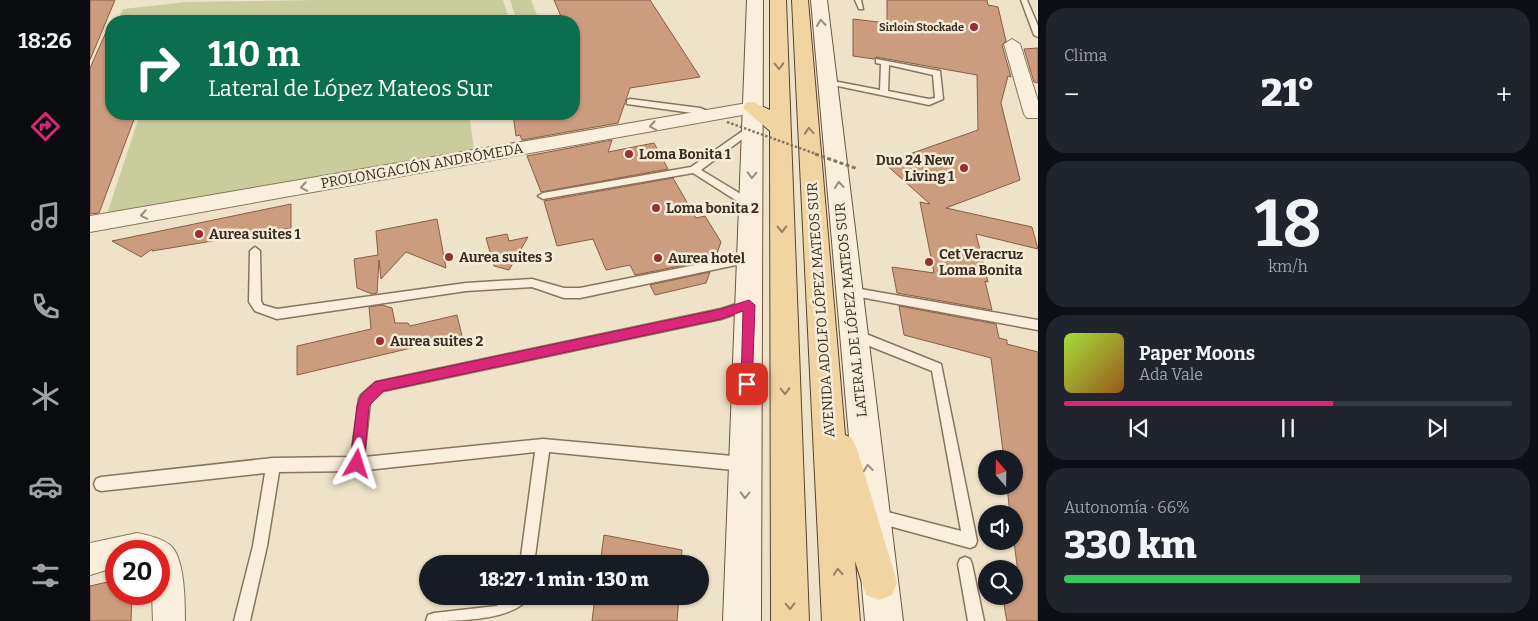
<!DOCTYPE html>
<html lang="es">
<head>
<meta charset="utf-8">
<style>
	body { margin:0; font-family:Bitter,serif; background:#20242c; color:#f1f3f6; height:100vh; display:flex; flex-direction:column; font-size:19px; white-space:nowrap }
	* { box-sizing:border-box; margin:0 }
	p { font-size:16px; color:#9ea1a6 }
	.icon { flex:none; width:28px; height:28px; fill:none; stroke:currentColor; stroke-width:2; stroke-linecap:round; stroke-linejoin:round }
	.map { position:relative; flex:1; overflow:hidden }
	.panel { display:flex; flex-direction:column; gap:8px; padding:8px; background:#0d0f14; width:500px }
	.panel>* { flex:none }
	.hud { position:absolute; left:15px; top:15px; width:475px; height:105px; border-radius:20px; box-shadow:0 1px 4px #0004; background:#0b6e4f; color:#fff; overflow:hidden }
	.needle { width:32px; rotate:340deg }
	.buttons { position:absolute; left:888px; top:450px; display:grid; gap:10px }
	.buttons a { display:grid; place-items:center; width:45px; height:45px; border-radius:50%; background:#171b24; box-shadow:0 1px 4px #0004; font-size:25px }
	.speed { position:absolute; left:15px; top:540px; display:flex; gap:10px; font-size:25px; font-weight:700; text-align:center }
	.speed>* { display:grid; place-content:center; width:65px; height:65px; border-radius:50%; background:#171b24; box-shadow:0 1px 4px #0004; line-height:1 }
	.speed .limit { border:8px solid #d22; background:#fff; color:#111 }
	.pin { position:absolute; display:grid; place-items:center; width:42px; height:42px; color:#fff; margin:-21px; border-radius:10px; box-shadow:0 2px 8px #0006 }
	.me { position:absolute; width:55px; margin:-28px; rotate:6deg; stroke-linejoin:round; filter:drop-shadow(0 0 4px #0008) }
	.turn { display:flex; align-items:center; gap:18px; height:105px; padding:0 20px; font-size:22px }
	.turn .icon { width:65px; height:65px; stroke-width:2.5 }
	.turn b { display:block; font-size:35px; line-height:42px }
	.big { font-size:38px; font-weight:800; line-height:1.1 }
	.panel .card { flex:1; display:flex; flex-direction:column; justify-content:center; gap:8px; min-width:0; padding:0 18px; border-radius:20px; background:#20242c }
	.panel .dial { align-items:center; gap:0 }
	.dial b { font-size:65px; line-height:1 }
	.song { display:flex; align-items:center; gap:15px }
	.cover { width:60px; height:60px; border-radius:8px; background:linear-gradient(135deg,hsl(80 70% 55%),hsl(30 70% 35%)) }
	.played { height:5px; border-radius:2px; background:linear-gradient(90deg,#db2777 60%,#363941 60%) }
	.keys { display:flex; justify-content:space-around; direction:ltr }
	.heat { display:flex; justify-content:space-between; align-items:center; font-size:28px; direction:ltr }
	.charge { height:8px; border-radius:4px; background:linear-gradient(90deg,#34c759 66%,#363941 0) }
	.trip { position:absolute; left:329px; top:555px; width:290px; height:50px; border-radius:25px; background:#171b24; box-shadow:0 1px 4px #0004; font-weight:800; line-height:50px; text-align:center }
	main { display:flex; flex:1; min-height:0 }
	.tabs { display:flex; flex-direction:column; width:90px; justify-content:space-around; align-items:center; background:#090b0e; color:#9ea1a6 }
	.tabs .icon { width:35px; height:35px }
	.tabs .on { color:#db2777 }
	.tabs b { font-size:22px; color:#f1f3f6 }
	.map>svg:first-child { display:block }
	.green { fill:#c9cd9c }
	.building { fill:#cc9c7f; stroke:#8a5d43 }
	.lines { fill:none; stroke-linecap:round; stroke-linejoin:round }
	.lane-casing { stroke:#8b745d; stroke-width:3 }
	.street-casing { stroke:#8b745d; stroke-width:2 }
	.secondary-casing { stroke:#6d5540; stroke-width:2 }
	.primary-casing { stroke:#594231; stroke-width:2 }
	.lane { fill:#f9efdc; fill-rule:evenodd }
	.street { fill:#f9efdc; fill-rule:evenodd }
	.secondary { fill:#f9efdc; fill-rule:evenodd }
	.primary { fill:#f0d5a2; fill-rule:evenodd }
	.path-bridge-far1 { stroke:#8b745d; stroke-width:2.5; stroke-dasharray:2.5 2; stroke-linecap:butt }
	.path-bridge { stroke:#8b745d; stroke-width:3; stroke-dasharray:4 2.5; stroke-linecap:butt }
	.oneway { stroke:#9a8e7e }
	.oneway2 { stroke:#968162 }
	.route { fill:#db2777; stroke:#8e194d }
	.poi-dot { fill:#992e32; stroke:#f6ecd8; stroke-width:2 }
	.labels { text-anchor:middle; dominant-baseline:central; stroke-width:5; stroke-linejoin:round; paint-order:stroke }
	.far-poi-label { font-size:11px; font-weight:bold; fill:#3b2d21; stroke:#f6ecd8; text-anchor:end }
	.poi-label { font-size:14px; font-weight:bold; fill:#3b2d21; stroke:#f6ecd8; text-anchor:start }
	.street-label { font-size:14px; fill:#3b2d21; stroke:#f6ecd8 }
</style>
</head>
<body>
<main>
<nav class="tabs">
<b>18:26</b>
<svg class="icon on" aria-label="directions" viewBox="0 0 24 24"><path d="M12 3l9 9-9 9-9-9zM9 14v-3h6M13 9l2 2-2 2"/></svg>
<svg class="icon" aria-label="music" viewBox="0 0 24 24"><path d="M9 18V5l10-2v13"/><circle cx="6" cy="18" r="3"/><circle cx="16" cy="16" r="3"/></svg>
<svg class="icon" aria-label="phone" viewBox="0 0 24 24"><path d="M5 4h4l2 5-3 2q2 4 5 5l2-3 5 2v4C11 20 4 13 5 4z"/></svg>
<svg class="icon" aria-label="climate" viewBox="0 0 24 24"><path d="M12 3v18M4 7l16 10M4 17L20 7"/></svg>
<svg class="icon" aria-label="car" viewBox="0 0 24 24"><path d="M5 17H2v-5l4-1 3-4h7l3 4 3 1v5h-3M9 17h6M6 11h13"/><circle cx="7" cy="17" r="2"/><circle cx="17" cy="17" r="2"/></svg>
<svg class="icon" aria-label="filters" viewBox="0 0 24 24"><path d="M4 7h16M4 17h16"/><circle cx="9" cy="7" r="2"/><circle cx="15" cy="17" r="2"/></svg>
</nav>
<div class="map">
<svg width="948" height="621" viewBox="0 0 948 621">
	<rect width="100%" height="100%" fill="#eee2c8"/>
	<path class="green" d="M228,0H413L419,19L405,21H27L33,9L97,2Z
		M420,0H441L447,15L426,18Z
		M50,114H379L384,150L17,214Z"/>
	<path class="building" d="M0,0H25L0,60Z
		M464,0H560L610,77L540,88L528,123L432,140L430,135L426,136L423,114H484V21H473Z
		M797,0H897L898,5L908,7L916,41L912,45L921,77L918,76L911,103L930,180L856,208L942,227L948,249L886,234L898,282L895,281L902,310L807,293L802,267L844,273L830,202L840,204L794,163L888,130L887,75L786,57L784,59L763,56V19L797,23Z
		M21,21V114H46L9,213L0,214V68Z
		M948,48V83L944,82L934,49Z
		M522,140L518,152L564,143L578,169L451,192L437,156Z
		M583,178L606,218L615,216L631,242L625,259L545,275L540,265L516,270L503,239L467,246L454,201Z
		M201,204V228L62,251V249L51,257L22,241Z
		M347,219L356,268L316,252L291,279L289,260L287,293L282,294L267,288L264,259L288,255L286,231Z
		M417,234L419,241L438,237L419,270L404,266L396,238Z
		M620,272L616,283L565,295L560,285Z
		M292,305L302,308L305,323H318L320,326L367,315L372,336L207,375V346L281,329L279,307Z
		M809,306L906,324L909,338L917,340V344L948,352V621H917L915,611L913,596H924V580L929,582L924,541V514H920L917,486H924V459H914L901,358L814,335Z
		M514,535L592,550L591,564H510Z
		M26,580V594H42L41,621H0V586Z
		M505,596H589L587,621H502Z"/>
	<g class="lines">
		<g class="lane-casing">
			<path id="lane" d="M765,0H771L773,9H769Z
				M931,0H937L948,26V37L944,35Z
				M786,59L850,71L853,99L839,105L738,84L734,82L738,80L790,90L791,64L786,63ZM799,65L843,75L845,98L839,99L798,91Z
				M540,99L610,108L628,115L624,118L610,114L537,104V100Z
				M664,123L668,126L667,128L611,170L664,202L666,205L664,208H658L603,173L453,199L448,196L453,193L601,167Z
				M165,247L170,251L171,301L173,305L187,309L376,283L442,279L474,288H490L660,254L665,258L660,262L490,298H474L442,287L376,291L187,319L165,311L159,302L160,251Z
				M759,287L948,320V330L759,295L755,294L754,291L755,288Z
				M659,300L663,302L665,305L663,308L631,319L293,391L280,402L274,457L453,439L654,457L659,459L661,464L659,469L654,471L459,452L444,564H430L445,452L267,471L189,472L177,546L160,621H144L163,546L175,473L11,491L6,489L4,484L6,479L11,477L183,458L261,457L269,399L271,395L286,382L631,309Z
				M766,330L851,364L887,541L885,546L880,548L781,521L779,516L781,511L786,509L871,531L842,371L762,339L760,335L762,331Z
				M875,557L880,559L882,564L894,621H878L868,564L870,559Z
				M422,596H440C425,621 367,621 336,621L338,615L344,613L406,606L413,603Z"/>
		</g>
		<g class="street-casing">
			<path id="street" d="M922,39L930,44L948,101V118H937L934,114L914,44Z
				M663,102L669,104L672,108L669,112L0,232V216Z
				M47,533C58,535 71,538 80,545C95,557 95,603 95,621H63L62,594H69V551H26V567L0,575V543Z"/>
		</g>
		<g class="secondary-casing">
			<path id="secondary" d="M657,0H673L671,621H633Z
				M721,0H737L813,621H775Z"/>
		</g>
		<g class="primary-casing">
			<path id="primary" d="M680,0H696L719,621H681L680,131L653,108L656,103L663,102L680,110Z
				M702,0H718L755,435L762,438L767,449L807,582L802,595L789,600L776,595L765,561L770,621H732Z"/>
		</g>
		<use href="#lane" class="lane"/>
		<use href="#street" class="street"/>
		<use href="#secondary" class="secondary"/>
		<use href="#primary" class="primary"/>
		<path class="path-bridge-far1" d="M637,122L729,155"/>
		<path class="path-bridge" d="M725,154L768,169"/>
	</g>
	<defs><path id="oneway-chevron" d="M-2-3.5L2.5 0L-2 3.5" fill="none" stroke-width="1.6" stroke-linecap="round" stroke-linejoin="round" transform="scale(1.25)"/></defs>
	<g class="oneway">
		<use href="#oneway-chevron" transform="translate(731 23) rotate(-96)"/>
		<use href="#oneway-chevron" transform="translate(563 126) rotate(170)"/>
		<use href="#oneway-chevron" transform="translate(662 175) rotate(92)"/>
		<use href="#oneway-chevron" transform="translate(749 185) rotate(-96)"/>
		<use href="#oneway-chevron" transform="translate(214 187) rotate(170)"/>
		<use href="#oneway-chevron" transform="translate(54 215) rotate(170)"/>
		<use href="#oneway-chevron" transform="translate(778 468) rotate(-96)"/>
		<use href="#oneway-chevron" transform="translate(655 495) rotate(91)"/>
	</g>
	<g class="oneway2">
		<use href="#oneway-chevron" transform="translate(689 66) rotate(89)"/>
		<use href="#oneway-chevron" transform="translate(719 131) rotate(-94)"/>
		<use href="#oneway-chevron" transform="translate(692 229) rotate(89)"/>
		<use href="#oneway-chevron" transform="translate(695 391) rotate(89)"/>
		<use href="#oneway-chevron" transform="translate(748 572) rotate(-94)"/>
		<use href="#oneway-chevron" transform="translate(700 606) rotate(89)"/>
	</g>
	<path class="route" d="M659,300L665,305L662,388L657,390L651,384L653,311L631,319L293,391L279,406L274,464L272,469L267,471L262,469L260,464L267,406L271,395L285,382L631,309Z"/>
	<g class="poi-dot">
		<circle cx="884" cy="27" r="5"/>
		<circle cx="539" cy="154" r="5"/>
		<circle cx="874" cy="168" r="5"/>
		<circle cx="566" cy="208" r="5"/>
		<circle cx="109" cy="234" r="5"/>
		<circle cx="359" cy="257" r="5"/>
		<circle cx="568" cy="258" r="5"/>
		<circle cx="839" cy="262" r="5"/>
		<circle cx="290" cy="341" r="5"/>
	</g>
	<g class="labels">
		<g class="far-poi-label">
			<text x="874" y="27">Sirloin Stockade</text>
		</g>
		<g class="poi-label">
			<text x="549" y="154">Loma Bonita 1</text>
			<text x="864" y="160" text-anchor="end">Duo 24 New<tspan x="864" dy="16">Living 1</tspan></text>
			<text x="576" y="208">Loma bonita 2</text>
			<text x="119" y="234">Aurea suites 1</text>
			<text x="849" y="254">Cet Veracruz<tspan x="849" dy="16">Loma Bonita</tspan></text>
			<text x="369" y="257">Aurea suites 3</text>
			<text x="578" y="258">Aurea hotel</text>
			<text x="300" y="341">Aurea suites 2</text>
		</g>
		<g class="street-label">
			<text transform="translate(332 166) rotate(-10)">PROLONGACIÓN ANDRÓMEDA</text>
			<text transform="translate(731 310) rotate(-94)">AVENIDA ADOLFO LÓPEZ MATEOS SUR</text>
			<text transform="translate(761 310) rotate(-96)">LATERAL DE LÓPEZ MATEOS SUR</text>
		</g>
	</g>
</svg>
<div class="buttons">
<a><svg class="needle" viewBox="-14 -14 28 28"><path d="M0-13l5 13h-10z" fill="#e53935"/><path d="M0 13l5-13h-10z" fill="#9ea1a6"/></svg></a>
<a><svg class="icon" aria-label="sound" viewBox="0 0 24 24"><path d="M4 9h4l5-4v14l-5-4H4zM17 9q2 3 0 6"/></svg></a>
<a><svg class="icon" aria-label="search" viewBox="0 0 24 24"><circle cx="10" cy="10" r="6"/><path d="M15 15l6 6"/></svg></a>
</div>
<div class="speed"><div class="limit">20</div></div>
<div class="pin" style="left:657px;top:384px;background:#d93025"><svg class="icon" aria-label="arrive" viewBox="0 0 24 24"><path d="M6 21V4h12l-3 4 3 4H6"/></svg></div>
<svg class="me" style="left:267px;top:464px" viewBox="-20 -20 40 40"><path d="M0-17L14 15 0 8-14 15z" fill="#db2777" stroke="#fff" stroke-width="4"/></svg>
<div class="trip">18:27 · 1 min · 130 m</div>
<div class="hud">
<div class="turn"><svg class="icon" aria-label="right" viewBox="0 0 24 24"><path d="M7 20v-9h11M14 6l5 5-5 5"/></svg><div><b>110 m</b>Lateral de López Mateos Sur</div></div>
</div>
</div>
<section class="panel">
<div class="card"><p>Clima</p>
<div class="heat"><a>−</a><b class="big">21°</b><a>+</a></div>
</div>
<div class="card dial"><b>18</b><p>km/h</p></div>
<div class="card">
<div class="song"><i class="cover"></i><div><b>Paper Moons</b><p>Ada Vale</p></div></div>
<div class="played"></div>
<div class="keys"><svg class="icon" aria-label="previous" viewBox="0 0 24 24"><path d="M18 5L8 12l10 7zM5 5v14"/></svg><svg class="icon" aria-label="pause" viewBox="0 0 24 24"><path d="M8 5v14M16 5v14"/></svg><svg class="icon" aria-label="next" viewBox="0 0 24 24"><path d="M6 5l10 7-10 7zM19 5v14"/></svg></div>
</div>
<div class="card"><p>Autonomía · 66%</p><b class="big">330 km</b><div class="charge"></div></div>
</section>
</main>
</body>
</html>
